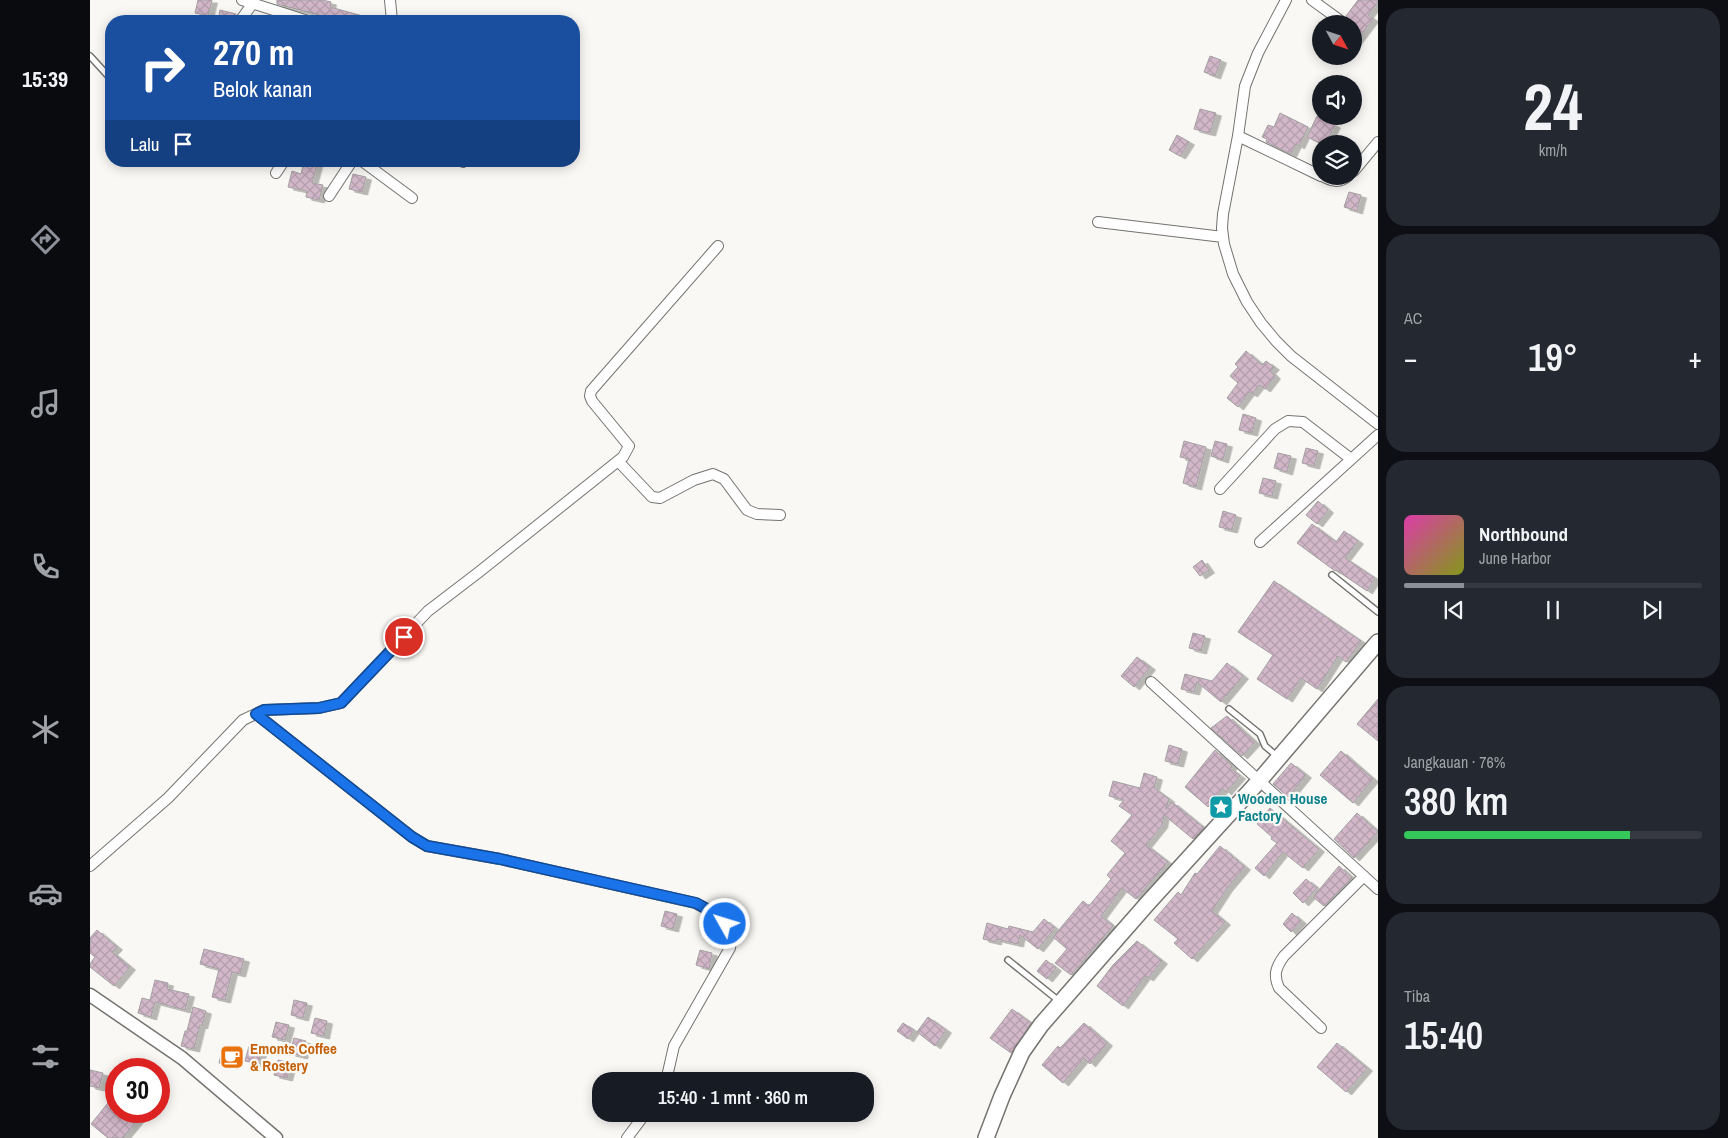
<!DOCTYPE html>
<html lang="id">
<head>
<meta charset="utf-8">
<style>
	body { margin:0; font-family:"Archivo Narrow",sans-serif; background:#242831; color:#f1f3f6; height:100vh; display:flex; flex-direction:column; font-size:19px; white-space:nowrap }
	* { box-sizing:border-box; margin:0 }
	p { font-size:16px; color:#9ea1a6 }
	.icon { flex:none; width:28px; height:28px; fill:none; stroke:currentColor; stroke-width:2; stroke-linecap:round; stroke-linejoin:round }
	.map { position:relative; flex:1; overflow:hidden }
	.drawer { display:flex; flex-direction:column; gap:8px; padding:8px; background:#0d0f14; width:350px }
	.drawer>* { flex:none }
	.hud { position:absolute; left:15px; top:15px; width:475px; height:152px; border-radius:20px; box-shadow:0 2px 12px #0003; background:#1a4fa0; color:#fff; overflow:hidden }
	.needle { width:32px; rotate:130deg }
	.controls { position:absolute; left:1222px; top:15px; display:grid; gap:10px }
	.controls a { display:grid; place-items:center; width:50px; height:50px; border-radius:50%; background:#171b24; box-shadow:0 2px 12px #0003; font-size:25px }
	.speed { position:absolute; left:15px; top:1058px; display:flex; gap:10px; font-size:25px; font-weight:700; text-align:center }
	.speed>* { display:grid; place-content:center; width:65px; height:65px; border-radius:50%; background:#171b24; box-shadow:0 2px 12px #0003; line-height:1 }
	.speed .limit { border:8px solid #d22; background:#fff; color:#111 }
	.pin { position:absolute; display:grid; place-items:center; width:42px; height:42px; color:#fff; margin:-21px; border:2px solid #fff; border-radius:50%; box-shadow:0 1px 5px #0007 }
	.me { position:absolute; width:55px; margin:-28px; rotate:309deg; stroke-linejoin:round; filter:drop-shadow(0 0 4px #0008) }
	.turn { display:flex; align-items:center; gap:18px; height:105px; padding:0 25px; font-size:22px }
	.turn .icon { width:65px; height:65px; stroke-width:2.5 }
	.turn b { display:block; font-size:35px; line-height:42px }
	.then { display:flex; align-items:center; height:48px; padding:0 25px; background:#0003; gap:10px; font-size:19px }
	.big { font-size:38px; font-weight:600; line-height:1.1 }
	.drawer .tile { flex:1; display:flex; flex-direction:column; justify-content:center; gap:8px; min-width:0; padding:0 18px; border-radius:20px; background:#242831 }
	.drawer .dial { align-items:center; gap:0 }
	.dial b { font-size:65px; line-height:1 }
	.song { display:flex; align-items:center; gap:15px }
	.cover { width:60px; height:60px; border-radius:8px; background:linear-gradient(135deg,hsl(320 70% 55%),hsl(70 70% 35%)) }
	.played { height:5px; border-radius:2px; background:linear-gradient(90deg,#8c9099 20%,#363941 20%) }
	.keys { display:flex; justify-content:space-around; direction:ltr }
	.heat { display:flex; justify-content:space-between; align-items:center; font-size:28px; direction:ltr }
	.charge { height:8px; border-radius:4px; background:linear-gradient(90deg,#34c759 76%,#363941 0) }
	.trip { position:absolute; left:502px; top:1072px; width:282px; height:50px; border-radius:20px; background:#171b24; box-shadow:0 2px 12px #0003; font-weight:600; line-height:50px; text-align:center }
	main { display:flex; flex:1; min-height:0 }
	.dock { display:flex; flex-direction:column; width:90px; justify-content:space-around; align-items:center; background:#090b0e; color:#9ea1a6 }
	.dock .icon { width:35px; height:35px }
	.dock .active { color:#8c9099 }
	.dock b { font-size:22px; color:#f1f3f6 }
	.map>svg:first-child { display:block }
	.building { fill:url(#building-cross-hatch); stroke:#a3a0a2; filter:url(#shadow) }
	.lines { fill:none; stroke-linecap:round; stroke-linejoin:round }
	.service-casing { stroke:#747370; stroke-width:8 }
	.minor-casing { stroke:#747370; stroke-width:12 }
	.tertiary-casing { stroke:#747370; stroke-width:15 }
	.secondary-casing { stroke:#747370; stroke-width:18 }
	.service { stroke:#fff; stroke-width:5 }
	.minor { stroke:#fff; stroke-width:10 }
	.tertiary { stroke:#fff; stroke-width:12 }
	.secondary { stroke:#fff; stroke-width:15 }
	.route-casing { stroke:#114b97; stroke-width:12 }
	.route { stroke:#1a73e8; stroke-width:9 }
	.labels { text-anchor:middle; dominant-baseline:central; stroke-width:4.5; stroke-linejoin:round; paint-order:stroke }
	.culture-label { font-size:15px; font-weight:bold; fill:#0d838f; stroke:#f9f8f4; text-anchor:start }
	.food-label { font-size:15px; font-weight:bold; fill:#c56008; stroke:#f9f8f4; text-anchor:start }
</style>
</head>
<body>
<main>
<nav class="dock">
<b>15:39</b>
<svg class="icon active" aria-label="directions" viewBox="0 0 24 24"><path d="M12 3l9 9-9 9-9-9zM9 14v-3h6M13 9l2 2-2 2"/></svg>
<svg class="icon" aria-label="music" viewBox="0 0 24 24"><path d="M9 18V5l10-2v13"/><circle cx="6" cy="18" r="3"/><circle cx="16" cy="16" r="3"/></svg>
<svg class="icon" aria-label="phone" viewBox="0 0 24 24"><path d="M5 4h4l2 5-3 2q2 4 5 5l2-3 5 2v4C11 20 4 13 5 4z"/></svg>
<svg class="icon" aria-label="climate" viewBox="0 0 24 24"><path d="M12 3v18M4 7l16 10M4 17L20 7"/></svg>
<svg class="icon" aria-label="car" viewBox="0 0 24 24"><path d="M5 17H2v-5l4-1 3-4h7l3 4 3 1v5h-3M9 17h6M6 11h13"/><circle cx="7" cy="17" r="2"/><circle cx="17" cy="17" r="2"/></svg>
<svg class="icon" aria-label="filters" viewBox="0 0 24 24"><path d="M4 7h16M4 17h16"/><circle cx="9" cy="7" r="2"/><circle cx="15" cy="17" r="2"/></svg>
</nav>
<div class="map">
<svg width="1288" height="1138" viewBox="0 0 1288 1138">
	<defs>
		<pattern id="building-cross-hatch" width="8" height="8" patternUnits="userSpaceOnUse" patternTransform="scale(1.25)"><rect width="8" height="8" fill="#d2b7c9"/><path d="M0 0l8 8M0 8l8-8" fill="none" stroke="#b49dac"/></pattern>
		<filter id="shadow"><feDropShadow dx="5.5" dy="3" stdDeviation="0" flood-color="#0004"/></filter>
	</defs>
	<rect width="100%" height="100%" fill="#f9f8f4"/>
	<path class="building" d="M108,0H122L118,16L105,13Z
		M187,0H232L241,2L240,7L280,18L279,21H244L245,19L187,4Z
		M1268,0H1288V2L1278,15L1283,19L1264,44V24H1262L1256,16Z
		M130,10L146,14L143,21H128Z
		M1120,56L1131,60L1125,76L1114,72Z
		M1110,109L1126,113L1120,133L1104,129Z
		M1190,113L1218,127L1209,146L1206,144L1201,154L1176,142L1177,139L1172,137L1178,125L1184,127Z
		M1227,116L1245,125L1235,144H1232L1217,137Z
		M1087,135L1099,142L1090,156L1079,150Z
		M214,161H228L222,183L233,185L229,200L216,197L217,191L198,187L202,171L211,174Z
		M263,174L276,177L272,192L259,189Z
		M1259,192L1271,195L1267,211L1254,207Z
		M1156,351L1172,365L1176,361L1184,367L1180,371L1185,376L1175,389L1169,385L1162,394L1159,392L1148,407L1137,398L1148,383L1140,376L1148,367L1145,364Z
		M1153,414L1166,418L1162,433L1149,430Z
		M1094,441L1116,447L1106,487L1093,483L1099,459L1090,457Z
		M1125,441L1137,444L1133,460L1121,456Z
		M1216,448L1228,451L1224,466L1212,463Z
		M1188,453L1201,456L1197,472L1184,468Z
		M1173,478L1186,481L1182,496L1169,493Z
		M1228,501L1238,510L1227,524L1216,515Z
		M1133,511L1146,515L1142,530L1129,527Z
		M1222,524L1246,542L1254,531L1268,541L1255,558L1285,578L1277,591L1246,570L1245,571L1207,543Z
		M1112,560L1119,570L1110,576L1103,567Z
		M1184,581L1271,641L1256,662L1248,656L1227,689L1211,678L1197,699L1167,679L1183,655L1148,632Z
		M1103,633L1115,636L1111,651L1099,648Z
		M1047,657L1060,667L1044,687L1031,676Z
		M1137,663L1153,676L1131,702L1107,682L1104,692L1091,689L1095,674L1122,681Z
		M1288,699V741L1267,724Z
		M1137,716L1165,742L1152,756L1121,728Z
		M1079,745L1092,749L1088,764L1075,761Z
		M1125,750L1142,766L1140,768L1150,776L1136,792L1133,789L1118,807L1095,787Z
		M1251,751L1283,779L1263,803L1230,775Z
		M1201,763L1216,775L1198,797L1183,784Z
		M1054,773L1067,777L1064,788L1079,799L1076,809L1082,802L1114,828L1103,839L1074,815L1072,825L1056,845L1078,862L1046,899L1032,888L1011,916L1023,926L981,975L965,963L977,949L963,937L993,901L999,906L1021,879L1017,875L1035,853L1021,841L1042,815L1029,806L1034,800L1019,796L1023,781L1050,788Z
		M1180,808L1229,849L1213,868L1193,852L1174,876L1165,868L1187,843L1181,839L1182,837L1167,824Z
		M1267,813L1288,832L1264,858L1244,839Z
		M1130,846L1155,867L1137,888L1122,911L1135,922L1102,959L1084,943L1088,939L1064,920L1088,892L1091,895L1105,873L1107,874Z
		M1249,866L1262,878L1234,906L1223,897Z
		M1216,879L1227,888L1213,903L1203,893Z
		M575,911L587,914L583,929L571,926Z
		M1202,913L1211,921L1201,932L1193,924Z
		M954,919L965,928L948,949L930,935L928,944L906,939V942L893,939L897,923L918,929L919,926L943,932Z
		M7,930L27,947L22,952L40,967L24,986L0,967V964L5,957L0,953V938Z
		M1047,941L1072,961L1058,978L1055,976L1033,1006L1007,986L1023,965Z
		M114,949L154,959L150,974L142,972L135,1000L122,997L129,969L110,964Z
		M610,950L622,953L619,969L606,965Z
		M956,960L966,968L957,979L947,971Z
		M65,980L78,983L77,989L99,994L95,1010L65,1002L61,1017L48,1013L52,998L60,1000Z
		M204,1000L217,1003L213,1018L201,1015Z
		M103,1007L116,1011L112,1026L110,1025L104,1049L91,1046L95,1031H97Z
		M922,1009L941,1023L921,1053L900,1038Z
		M838,1017L856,1030L845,1046L827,1032Z
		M225,1018L237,1021L234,1036L221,1033Z
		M186,1022L199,1025L195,1040L182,1037Z
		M813,1023L824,1030L818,1039L807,1031Z
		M994,1023L1017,1043L1000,1064L994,1058L973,1083L952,1065L968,1046L970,1048Z
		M204,1038L216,1041L212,1056L200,1053Z
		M1247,1043L1277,1068L1256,1092L1227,1067Z
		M159,1046L172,1049L168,1064L155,1061Z
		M133,1048L146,1051L142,1066L129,1063Z
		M188,1060L201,1063L197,1078L184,1075Z
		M0,1070L13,1073L9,1088L0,1086Z
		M26,1093V1111H55L33,1138H18L1,1124Z"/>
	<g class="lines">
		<g class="service-casing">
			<path id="service" d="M0,56L21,79
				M1242,575L1288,612
				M1139,709L1170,734L1175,746L1187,756
				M918,960L969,1001"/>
		</g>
		<g class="minor-casing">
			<path id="minor" d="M152,0L218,21
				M300,0L302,21
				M1196,0L1168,53L1155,86L1148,136L1133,214L1132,228L1134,244L1143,274L1157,302L1171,323L1186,341L1201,356L1288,424
				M1222,0L1255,24
				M150,21L163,3
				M1148,136L1231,176
				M272,161L322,198
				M371,161L373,162
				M1264,171L1288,142
				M186,173L194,161
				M1232,176C1241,181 1249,184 1258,176
				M239,196L262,161
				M1008,222L1133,237
				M528,461L562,497L570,498L604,480L623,474L634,479L657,510L667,514L690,515
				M1130,489L1185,429L1198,421L1213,422L1261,459
				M1170,542L1288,435
				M1061,682L1288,889
				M166,714L322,837L337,846L410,859L605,903L628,915L642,933L640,948L584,1046L576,1081
				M0,866L78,798L153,720L174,710L229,708L251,703L338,611L389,572L533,457L539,446L502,401L500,396L501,391L628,246
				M1231,1028L1189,988C1183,975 1186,967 1194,956L1274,876
				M537,1138L555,1114"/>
		</g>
		<g class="tertiary-casing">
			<path id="tertiary" d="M0,995L92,1058L186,1138"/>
		</g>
		<g class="secondary-casing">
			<path id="secondary" d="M896,1138L912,1096L932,1052L951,1025L1057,904L1169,781L1288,642"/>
		</g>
		<use href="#service" class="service"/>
		<use href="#minor" class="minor"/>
		<use href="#tertiary" class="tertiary"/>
		<use href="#secondary" class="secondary"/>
	</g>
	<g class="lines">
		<g class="route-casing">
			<path id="route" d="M314,637L251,703L229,708L174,710L166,714L322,837L337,846L410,859L606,903L628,915L635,924"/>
		</g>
		<use href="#route" class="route"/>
	</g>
	<defs>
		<g id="sight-square" transform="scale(1.25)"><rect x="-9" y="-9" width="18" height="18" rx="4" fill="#0f9aa8" stroke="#f9f8f4"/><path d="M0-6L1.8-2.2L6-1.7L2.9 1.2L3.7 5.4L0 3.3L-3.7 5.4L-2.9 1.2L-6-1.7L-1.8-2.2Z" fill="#fff"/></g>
		<g id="cafe-square" transform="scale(1.25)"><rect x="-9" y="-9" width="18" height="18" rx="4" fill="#e8710a" stroke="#f9f8f4"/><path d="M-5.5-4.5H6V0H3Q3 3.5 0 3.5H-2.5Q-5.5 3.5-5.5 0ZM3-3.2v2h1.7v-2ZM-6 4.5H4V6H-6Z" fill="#fff"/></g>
	</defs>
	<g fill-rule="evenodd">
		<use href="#sight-square" x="1131" y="807"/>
		<use href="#cafe-square" x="142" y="1057"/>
	</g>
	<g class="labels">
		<g class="culture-label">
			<text x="1148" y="798">Wooden House<tspan x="1148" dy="17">Factory</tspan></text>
		</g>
		<g class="food-label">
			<text x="160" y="1048">Emonts Coffee<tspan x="160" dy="17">&amp; Rostery</tspan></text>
		</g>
	</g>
</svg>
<div class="controls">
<a><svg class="needle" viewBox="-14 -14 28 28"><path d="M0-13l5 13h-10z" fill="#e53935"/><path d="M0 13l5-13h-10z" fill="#9ea1a6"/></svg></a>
<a><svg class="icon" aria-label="sound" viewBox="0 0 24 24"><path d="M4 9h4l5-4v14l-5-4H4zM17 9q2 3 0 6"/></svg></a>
<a><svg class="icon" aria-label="layers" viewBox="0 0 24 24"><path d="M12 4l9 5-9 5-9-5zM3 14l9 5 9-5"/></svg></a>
</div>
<div class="speed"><div class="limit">30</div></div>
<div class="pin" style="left:314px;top:637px;background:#d93025"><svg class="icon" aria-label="arrive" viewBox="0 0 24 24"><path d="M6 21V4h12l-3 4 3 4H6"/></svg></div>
<svg class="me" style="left:635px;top:924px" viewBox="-20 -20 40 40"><circle r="17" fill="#1a73e8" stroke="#fff" stroke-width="3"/><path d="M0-11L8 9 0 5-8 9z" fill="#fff"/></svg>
<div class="trip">15:40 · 1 mnt · 360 m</div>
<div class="hud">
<div class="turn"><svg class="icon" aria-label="right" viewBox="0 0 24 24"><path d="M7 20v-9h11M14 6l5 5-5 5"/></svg><div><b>270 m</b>Belok kanan</div></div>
<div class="then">Lalu<svg class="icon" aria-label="arrive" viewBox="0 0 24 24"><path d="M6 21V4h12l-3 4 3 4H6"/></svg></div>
</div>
</div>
<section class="drawer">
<div class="tile dial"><b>24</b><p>km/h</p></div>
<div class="tile"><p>AC</p>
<div class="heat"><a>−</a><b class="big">19°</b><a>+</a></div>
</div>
<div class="tile">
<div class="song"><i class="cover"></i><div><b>Northbound</b><p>June Harbor</p></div></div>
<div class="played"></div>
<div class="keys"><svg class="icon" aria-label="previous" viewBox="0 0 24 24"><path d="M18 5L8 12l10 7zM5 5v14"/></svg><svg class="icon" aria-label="pause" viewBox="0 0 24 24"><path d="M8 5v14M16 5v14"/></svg><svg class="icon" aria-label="next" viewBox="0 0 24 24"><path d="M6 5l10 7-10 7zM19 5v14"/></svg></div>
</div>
<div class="tile"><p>Jangkauan · 76%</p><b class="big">380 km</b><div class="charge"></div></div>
<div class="tile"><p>Tiba</p><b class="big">15:40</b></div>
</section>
</main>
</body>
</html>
